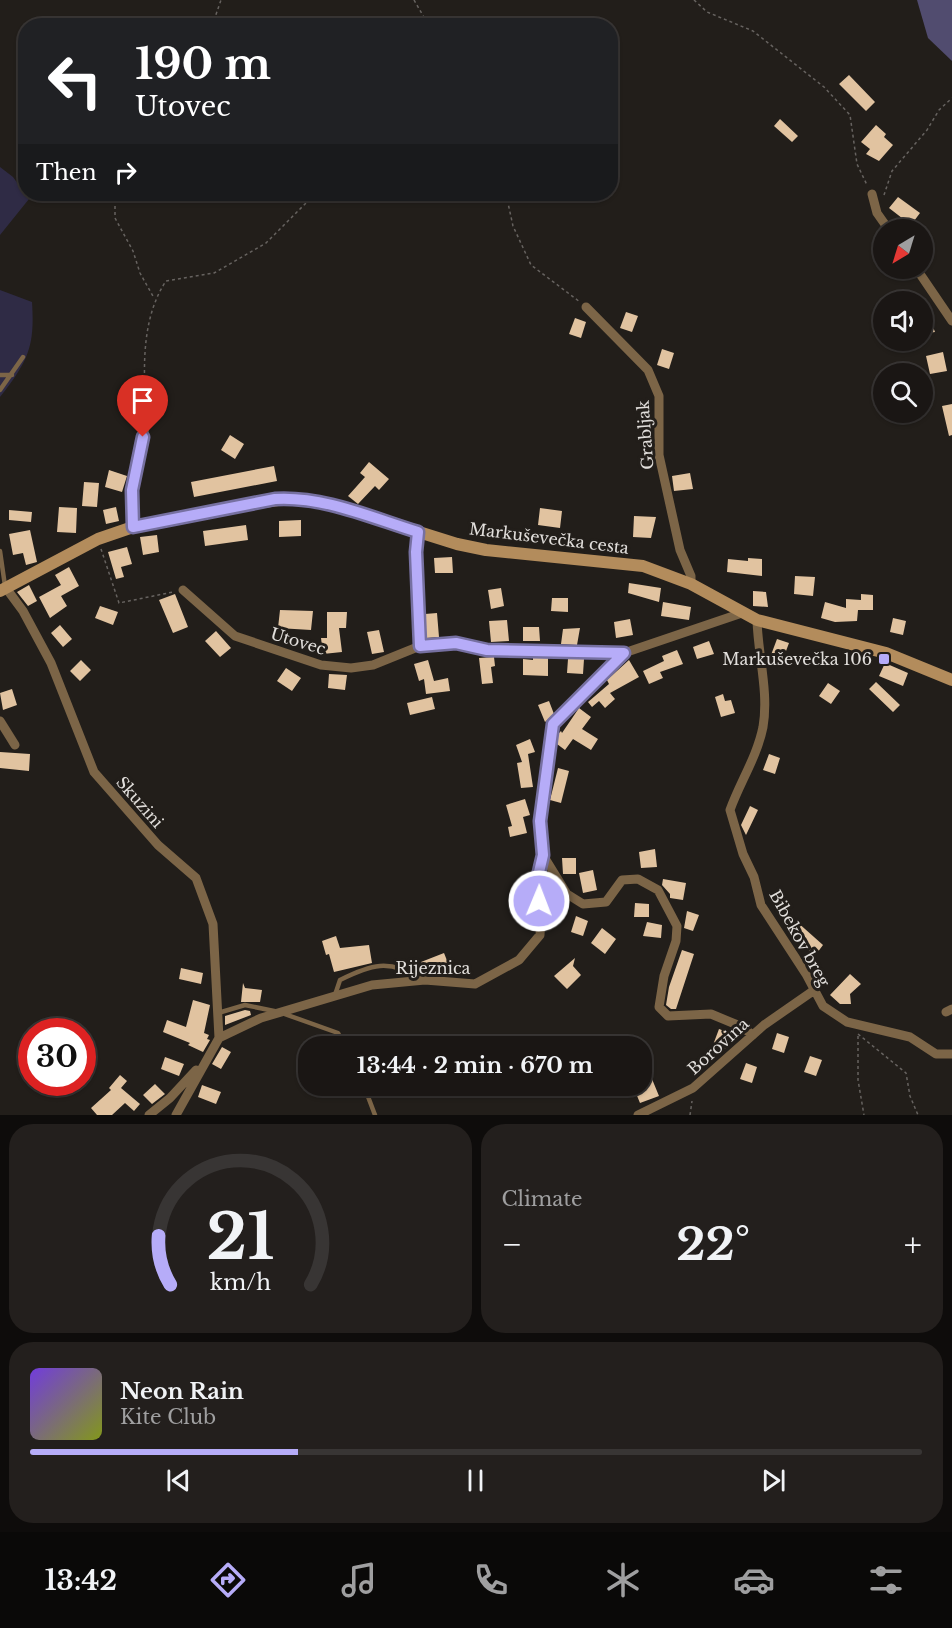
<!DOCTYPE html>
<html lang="en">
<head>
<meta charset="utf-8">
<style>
	body { margin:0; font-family:"Libre Baskerville",serif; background:#231f1d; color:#f1f3f6; height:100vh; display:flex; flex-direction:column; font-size:22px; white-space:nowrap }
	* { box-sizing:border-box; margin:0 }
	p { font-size:20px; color:#9f9fa0 }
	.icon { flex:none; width:33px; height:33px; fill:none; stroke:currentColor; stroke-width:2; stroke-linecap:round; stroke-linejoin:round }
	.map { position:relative; height:1115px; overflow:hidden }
	.sheet { display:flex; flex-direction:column; gap:9px; padding:9px; background:#0e0c0b; flex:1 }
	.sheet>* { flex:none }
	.guide { position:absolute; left:18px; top:18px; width:600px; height:183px; border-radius:24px; box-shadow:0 2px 4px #0004,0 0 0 2px #383534; background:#202124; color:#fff; overflow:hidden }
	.needle { width:39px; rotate:218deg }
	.tools { position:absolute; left:873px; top:219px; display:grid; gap:12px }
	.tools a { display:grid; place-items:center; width:60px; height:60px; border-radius:50%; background:#1a1614; box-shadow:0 2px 4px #0004,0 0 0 2px #383534; font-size:30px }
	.speed { position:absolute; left:18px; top:1018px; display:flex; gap:12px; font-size:30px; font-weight:700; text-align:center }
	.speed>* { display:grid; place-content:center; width:78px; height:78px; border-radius:50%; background:#1a1614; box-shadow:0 2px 4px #0004,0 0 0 2px #383534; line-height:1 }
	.speed .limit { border:9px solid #d22; background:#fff; color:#111 }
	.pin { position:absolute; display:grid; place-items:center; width:51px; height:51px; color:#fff; margin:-62px -26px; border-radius:50% 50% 50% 0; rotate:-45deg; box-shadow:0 0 6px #0007 }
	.pin .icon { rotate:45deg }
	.me { position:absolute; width:66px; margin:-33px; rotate:1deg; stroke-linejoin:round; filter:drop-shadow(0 0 4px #0008) }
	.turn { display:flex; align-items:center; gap:21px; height:126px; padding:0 18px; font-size:27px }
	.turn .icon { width:78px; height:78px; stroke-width:2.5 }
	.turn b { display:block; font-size:42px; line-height:51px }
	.then { display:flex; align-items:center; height:57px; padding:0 18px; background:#0003; gap:12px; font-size:22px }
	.big { font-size:45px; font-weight:700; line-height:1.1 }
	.sheet .widget { flex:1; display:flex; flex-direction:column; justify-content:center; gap:9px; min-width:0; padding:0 21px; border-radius:24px; background:#231f1d }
	.sheet .dial { align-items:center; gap:0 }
	.dial svg { height:156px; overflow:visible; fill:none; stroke:#383534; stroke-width:7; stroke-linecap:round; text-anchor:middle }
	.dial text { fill:#f1f3f6; stroke:none }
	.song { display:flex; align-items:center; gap:18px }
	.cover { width:72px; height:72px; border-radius:9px; background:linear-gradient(135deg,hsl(260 70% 55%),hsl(70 70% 35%)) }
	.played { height:6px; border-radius:3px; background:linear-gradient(90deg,#b6acf8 30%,#383534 30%) }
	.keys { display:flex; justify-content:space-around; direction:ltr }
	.heat { display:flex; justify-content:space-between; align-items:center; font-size:33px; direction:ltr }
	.sheet .tiles { flex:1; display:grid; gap:9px; grid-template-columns:1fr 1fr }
	.widget:last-child { grid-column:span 2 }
	.trip { position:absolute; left:298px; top:1036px; width:354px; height:60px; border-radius:24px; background:#1a1614; box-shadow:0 2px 4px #0004,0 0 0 2px #383534; font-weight:700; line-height:60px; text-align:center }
	.tab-bar { display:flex; height:96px; justify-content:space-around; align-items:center; background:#0a0908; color:#9f9fa0 }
	.tab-bar .icon { width:42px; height:42px }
	.tab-bar .on { color:#b6acf8 }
	.tab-bar b { font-size:27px; color:#f1f3f6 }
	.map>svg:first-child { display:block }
	.green { fill:#2f2b45 }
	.forest { fill:#514c6f }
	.building { fill:#e1c3a0 }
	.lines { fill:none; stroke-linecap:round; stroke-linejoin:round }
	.path { stroke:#676360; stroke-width:1.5; stroke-dasharray:3 3; stroke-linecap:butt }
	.service { stroke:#7c6547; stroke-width:4.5 }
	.minor { stroke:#7c6547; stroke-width:9 }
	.secondary { stroke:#b38c5c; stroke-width:12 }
	.route-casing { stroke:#7670a1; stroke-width:15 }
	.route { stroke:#b6acf8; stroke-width:10 }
	.poi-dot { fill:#b6acf8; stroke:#221e1a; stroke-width:2 }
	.labels { text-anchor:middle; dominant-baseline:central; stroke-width:6; stroke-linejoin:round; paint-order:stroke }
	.street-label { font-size:16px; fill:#e1dedb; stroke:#221e1a }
	.poi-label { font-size:16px; fill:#e1dedb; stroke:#221e1a; text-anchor:end }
</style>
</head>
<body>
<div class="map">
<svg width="952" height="1115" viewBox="0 0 952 1115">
	<rect width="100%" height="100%" fill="#221e1a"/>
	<path class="green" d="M0,167L13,177L29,199L0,235Z
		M0,290L32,302C35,347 28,361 0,397Z"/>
	<path class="forest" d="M917,0H952V61L928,38Z"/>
	<path class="building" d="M849,75L875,102L866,111L839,84Z
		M780,119L798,136L792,142L774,126Z
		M876,125L886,134L884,137L893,145L879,161L866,154L870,149L861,142Z
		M898,197L920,213L911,225L889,208Z
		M923,301L935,332L922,334Z
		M626,312L638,316L632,332L620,328Z
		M575,318L586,322L581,338L569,334Z
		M662,349L674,353L669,369L657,365Z
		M943,352L947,371L930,374L926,356Z
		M952,404V435L949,436L942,406Z
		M230,435L244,444L235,459L221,450Z
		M369,462L389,479L379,490L375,486L358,504L348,496L365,477L360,473Z
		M274,466L277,481L194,497L191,482Z
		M109,470L127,476L122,492L105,487Z
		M690,473L693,489L674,491L672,476Z
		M84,482L99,483L97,507L82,506Z
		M59,507L77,508L76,533L57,532Z
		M116,507L119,521L106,524L103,510Z
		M540,508L562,511L560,528L538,525Z
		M9,510L32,512L31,522L9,520Z
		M634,516L656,517L651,538L633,537Z
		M301,520V536L279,537V521Z
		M246,525L248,540L205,546L203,531Z
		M30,530L37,562L26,565L23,553L13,555L9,534Z
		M157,535L159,552L143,555L140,537Z
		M127,547L132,564L121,567L124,577L116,579L108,552Z
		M452,557L453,573H435L434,558Z
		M748,558L762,559V576L727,572L728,559L748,561Z
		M69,567L79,586L61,596L67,606L50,618L39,597L61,585L55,575Z
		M795,576L815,577L813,596L794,594Z
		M629,583L661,588L659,602L628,593Z
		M29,585L37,601L28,606L17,592Z
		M501,588L504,606L491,609L488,590Z
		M753,591L766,592L768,607L753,606Z
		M175,594L188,627L173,633L159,600Z
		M861,594L873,595V610H858L857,621L835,622L821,618L825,602L846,608V599L861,600Z
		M552,598H568V612L551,611Z
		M663,602L691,607L689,620L661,616Z
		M100,606L118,612L113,625L95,618Z
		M280,610L313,611L311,630L278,628Z
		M327,612H347L346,628H339L342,652L323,654L321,638H327Z
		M437,613L439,637L426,638L425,614Z
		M893,618L906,621L903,635L890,632Z
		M630,619L633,635L616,638L614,622Z
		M507,620L509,641L491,642L489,621Z
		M60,625L72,639L63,647L51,633Z
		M523,627H539L540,641H523Z
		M580,628L577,645L561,644L563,629Z
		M379,630L384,652L372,654L367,632Z
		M216,631L231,648L220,657L205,641Z
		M777,639L789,643L783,659L771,655Z
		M709,641L714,654L697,659L693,647Z
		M677,650L683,664L660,672L663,678L649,684L643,671L664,661L662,656Z
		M494,657L495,666L491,667L493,683L482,684L479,658Z
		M533,658H548V676L523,675V659L533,660Z
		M568,659H584L583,674L567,673Z
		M81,660L91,670L80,681L70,671Z
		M428,660L434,681L448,678L450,691L426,694L424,679L419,681L414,664Z
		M629,660L639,677L610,693L615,699L605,708L599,701L592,707L588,702L609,684L607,680Z
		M885,663L908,673L903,686L879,676Z
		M286,668L301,678L292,691L277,681Z
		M329,674L347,675L345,690L328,688Z
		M876,682L900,705L893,712L869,689Z
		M828,683L840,691L831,704L819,696Z
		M12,689L17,705L3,710L0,693Z
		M723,694L725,701L731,700L735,713L721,717L715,697Z
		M432,697L435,709L410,715L407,703Z
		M549,701L554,714L545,722L538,705Z
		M579,708L591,717L582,729L598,739L591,750L573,739L565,750L557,744L558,734L561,731L562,733Z
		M530,739L535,752L528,754L533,787L521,788L517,763L522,762L516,745Z
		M0,752L30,754L29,771L0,768Z
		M769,754L780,758L775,774L763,770Z
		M558,768L569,771L561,803L550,800Z
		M525,799L530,815L523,817L527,833L510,837L508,827L512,826L506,805Z
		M750,806L758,810L746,835L741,825Z
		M655,849L657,867L641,868L639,852Z
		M562,858H576V874H563Z
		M593,870L597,890L583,893L579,873Z
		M663,879L686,883L683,900L670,898V894L662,885Z
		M635,903L649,904V917H634Z
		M687,911L699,915L693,931L684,928Z
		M576,916L588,921L583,936L571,932Z
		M796,921L823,945L814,957L788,930Z
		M647,922L662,925L661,938L643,936Z
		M602,928L616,939L605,954L591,943Z
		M336,936L340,948L369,945L372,963L334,972L329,954L326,955L322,941Z
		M682,950L694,954L676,1009H671L666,1005L669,987Z
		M444,953L450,968L434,974L426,973L421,962Z
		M575,958L573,966L581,975L567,989L554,976Z
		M181,968L203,973L201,984L179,979Z
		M850,974L861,984L850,994L851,1004H840L830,995Z
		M243,983L245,988L262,990L260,1002H241Z
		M193,1000L210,1005L204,1033L209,1035L207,1039L210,1040L203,1052L188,1045L190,1043L163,1032L167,1020L186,1027Z
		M245,1010L250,1011L251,1015L225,1025V1016Z
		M719,1029L730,1033L725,1049L713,1045Z
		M777,1033L789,1037L784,1053L772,1049Z
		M222,1047L231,1052L221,1069L212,1064Z
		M810,1056L822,1060L816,1076L804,1072Z
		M165,1057L184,1064L179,1076L161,1069Z
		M746,1063L757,1067L752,1083L740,1079Z
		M120,1075L127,1081L121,1088L140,1104L134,1111L125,1103L112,1115H97L91,1108L111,1090L109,1088Z
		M652,1079L659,1096L640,1103L633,1086H642V1083Z
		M155,1084L165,1094L152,1104L143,1095Z
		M202,1085L221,1092L216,1104L198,1097Z"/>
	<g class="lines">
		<path class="path" d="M414,0L429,26
			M694,0L707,12L753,31L824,87L850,115L857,164L867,185
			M212,26L221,0
			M115,194V218L133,251L140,273L154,298
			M506,194L513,226L531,265L580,302
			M884,195L892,171L927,130L939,110L952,98
			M146,409C143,366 142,317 166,281L214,273L266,243L315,194
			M101,549L119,603L173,592
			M858,1034L906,1073L910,1096L918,1115
			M858,1036V1080L864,1115
			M690,1115L692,1101"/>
		<path class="service" d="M0,375H12
			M0,390L23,357
			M0,551L5,586
			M335,995L340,980C370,965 390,958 419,979
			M218,1013L245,1005L279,1012L338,1033L345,1047
			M364,1086L375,1115"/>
		<path class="minor" d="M872,194L877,213L889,230
			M916,268L952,321
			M586,307L648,370L659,396V455L680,550L691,576V584
			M133,527L132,490L147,418
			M418,532L416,552L420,646
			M6,588L23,611L51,663L94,772L158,845L196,878L213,924L219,1038
			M183,590L235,636L321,665L351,668L373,665L420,646L456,643L487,650L624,653
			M757,620C758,656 769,692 763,727C757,757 740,782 730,810L743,854L754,877L761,905L806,974L823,1006L847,1022L910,1037L936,1054H952
			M0,721L15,745
			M543,855L567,894L583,904L606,902L622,880L638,879L658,890L677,926L676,941L664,976L659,1007L668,1016L711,1014L740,1026L753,1035
			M946,1012L952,1009
			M149,1115L170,1098L196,1070
			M176,1115L219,1038L261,1018L372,985L425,980L475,984L519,960L540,935L541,917L536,885L543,855L540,821L553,724L624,653L742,613
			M638,1115L693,1088L764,1025L813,991"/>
		<path class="secondary" d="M0,591L98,539L133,527L242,505L292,498L336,506L457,544L486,550L643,566L691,584L757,620L886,653L952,680"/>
	</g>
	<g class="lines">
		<g class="route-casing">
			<path id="route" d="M143,437L132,490L133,527L275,499C324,496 372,518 418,532L416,552L420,646L456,643L487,650L624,653L553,724L540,821L543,855L536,885L539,901"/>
		</g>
		<use href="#route" class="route"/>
	</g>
	<rect class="poi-dot" x="878" y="653" width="12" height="12" rx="3"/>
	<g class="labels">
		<g class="street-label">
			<text transform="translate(645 435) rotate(-94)">Grabljak</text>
			<text transform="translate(549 538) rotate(7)">Markuševečka cesta</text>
			<text transform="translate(298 641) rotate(17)">Utovec</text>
			<text transform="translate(140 802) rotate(49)">Skuzini</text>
			<text transform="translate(800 938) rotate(61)">Bibekov breg</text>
			<text x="433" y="968">Rijeznica</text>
			<text transform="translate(718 1046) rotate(-42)">Borovina</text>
		</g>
		<g class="poi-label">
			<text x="872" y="659">Markuševečka 106</text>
		</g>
	</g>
</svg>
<div class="tools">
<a><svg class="needle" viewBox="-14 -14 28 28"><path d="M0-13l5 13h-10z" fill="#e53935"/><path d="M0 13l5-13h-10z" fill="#9f9fa0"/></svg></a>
<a><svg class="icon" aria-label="sound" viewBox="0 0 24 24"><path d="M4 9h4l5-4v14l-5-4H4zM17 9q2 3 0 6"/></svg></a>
<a><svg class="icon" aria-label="search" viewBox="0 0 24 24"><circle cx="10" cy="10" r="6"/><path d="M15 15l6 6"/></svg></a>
</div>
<div class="speed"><div class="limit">30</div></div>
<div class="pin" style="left:143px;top:437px;background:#d93025"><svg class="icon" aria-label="arrive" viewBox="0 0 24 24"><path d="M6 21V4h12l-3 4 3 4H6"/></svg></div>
<svg class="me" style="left:539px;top:901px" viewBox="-20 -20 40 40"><circle r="17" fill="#b6acf8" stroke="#fff" stroke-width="3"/><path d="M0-11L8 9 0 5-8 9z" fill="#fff"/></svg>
<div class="trip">13:44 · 2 min · 670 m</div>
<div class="guide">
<div class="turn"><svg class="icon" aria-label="left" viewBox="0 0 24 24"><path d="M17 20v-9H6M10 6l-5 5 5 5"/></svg><div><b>190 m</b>Utovec</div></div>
<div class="then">Then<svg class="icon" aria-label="right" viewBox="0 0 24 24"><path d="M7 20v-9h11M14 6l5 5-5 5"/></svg></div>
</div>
</div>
<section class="sheet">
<div class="tiles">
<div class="widget dial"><svg viewBox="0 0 100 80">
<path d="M14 69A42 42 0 1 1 86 69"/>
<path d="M14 69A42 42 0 0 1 8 44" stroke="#b6acf8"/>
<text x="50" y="56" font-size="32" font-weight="700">21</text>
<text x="50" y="72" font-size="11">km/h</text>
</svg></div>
<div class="widget"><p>Climate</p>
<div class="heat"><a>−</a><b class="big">22°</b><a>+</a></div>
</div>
<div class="widget">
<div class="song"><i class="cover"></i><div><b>Neon Rain</b><p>Kite Club</p></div></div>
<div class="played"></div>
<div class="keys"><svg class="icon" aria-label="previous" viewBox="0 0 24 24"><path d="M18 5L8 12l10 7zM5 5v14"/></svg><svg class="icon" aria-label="pause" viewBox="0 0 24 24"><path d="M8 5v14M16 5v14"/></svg><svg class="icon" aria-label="next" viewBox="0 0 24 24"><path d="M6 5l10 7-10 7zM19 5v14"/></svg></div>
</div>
</div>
</section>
<nav class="tab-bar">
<b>13:42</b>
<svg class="icon on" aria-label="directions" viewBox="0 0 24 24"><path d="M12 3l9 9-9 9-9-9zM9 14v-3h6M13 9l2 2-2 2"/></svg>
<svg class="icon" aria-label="music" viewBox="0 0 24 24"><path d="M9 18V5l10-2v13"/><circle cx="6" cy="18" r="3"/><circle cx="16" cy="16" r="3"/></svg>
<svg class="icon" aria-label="phone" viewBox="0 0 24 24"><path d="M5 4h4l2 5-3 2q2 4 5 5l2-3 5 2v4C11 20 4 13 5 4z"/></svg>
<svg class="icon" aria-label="climate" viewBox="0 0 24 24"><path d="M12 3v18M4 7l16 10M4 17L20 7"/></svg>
<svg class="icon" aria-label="car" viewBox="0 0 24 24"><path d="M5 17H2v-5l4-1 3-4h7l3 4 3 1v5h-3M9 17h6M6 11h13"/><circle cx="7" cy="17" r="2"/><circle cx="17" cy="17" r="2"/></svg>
<svg class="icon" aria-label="filters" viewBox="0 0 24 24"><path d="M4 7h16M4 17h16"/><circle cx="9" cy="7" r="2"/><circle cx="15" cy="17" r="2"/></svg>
</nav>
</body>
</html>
